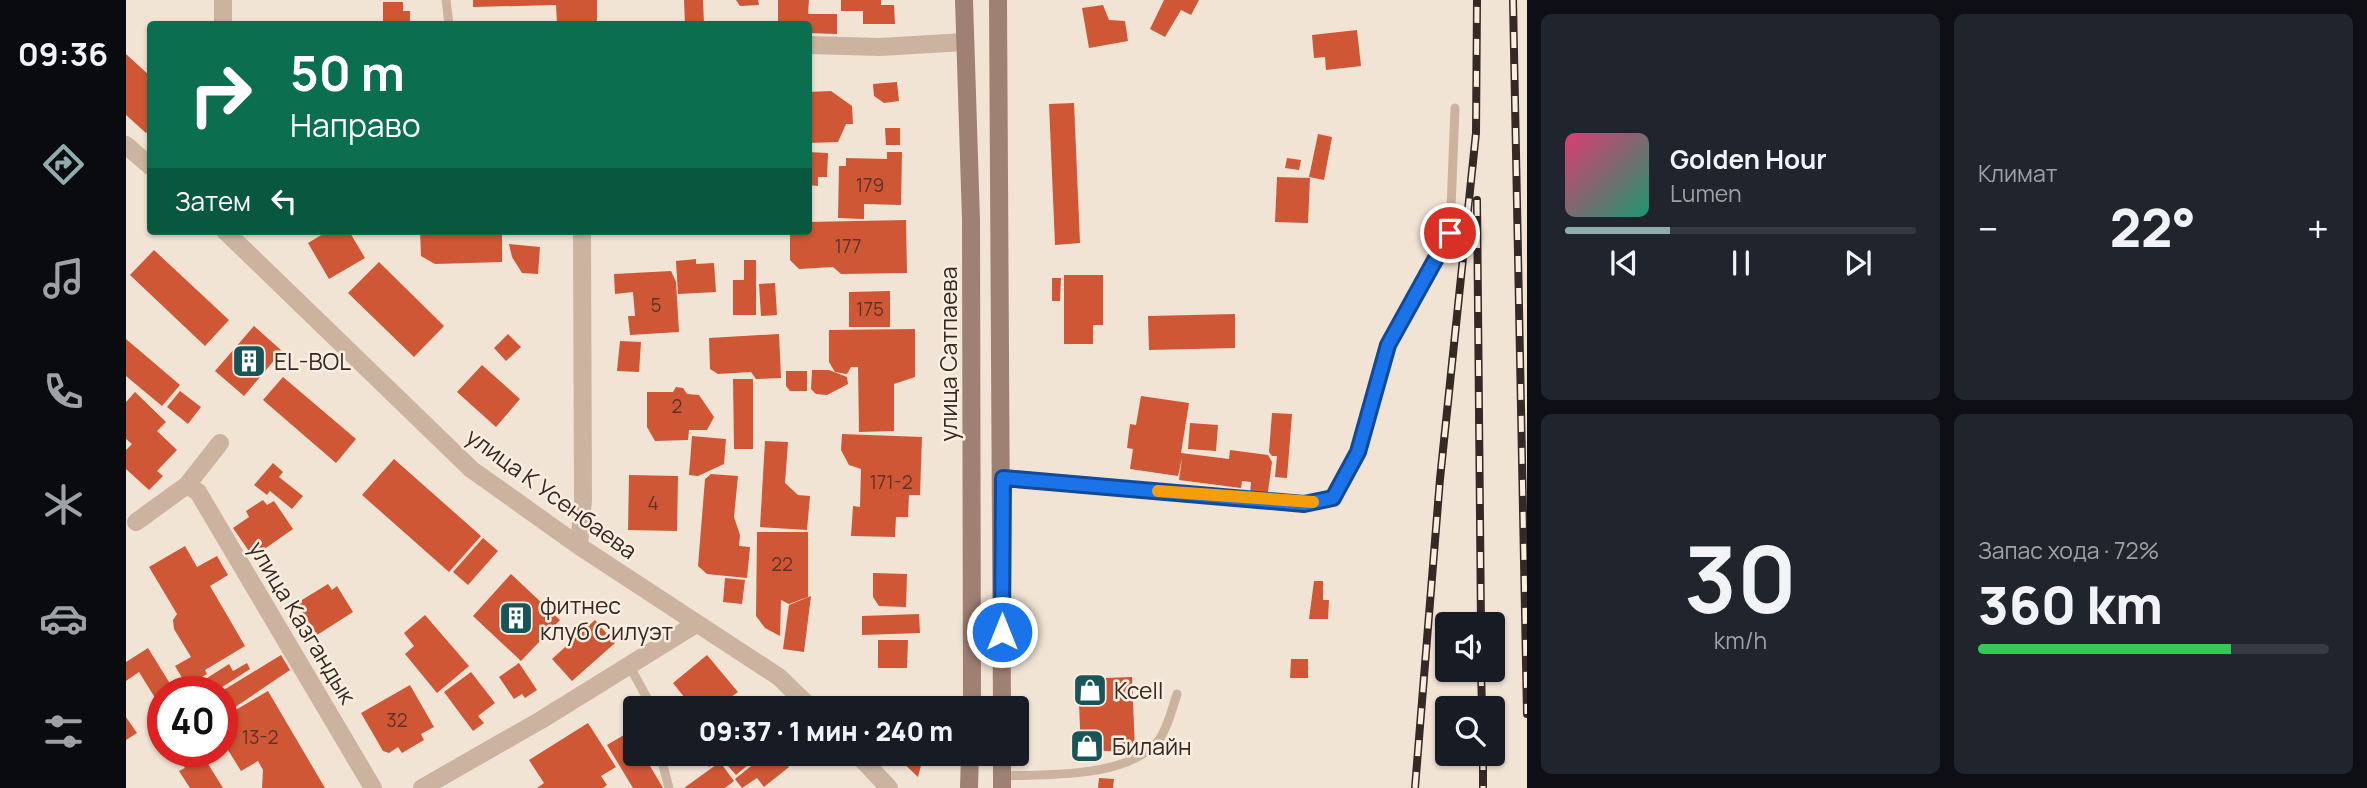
<!DOCTYPE html>
<html lang="ru">
<head>
<meta charset="utf-8">
<style>
	body { margin:0; font-family:Manrope,sans-serif; background:#20242c; color:#f1f3f6; height:100vh; display:flex; flex-direction:column; font-size:26px; white-space:nowrap }
	* { box-sizing:border-box; margin:0 }
	p { font-size:23px; color:#9ea1a6 }
	.icon { flex:none; width:38px; height:38px; fill:none; stroke:currentColor; stroke-width:2; stroke-linecap:round; stroke-linejoin:round }
	.map { position:relative; flex:1; overflow:hidden }
	.drawer { display:flex; flex-direction:column; gap:14px; padding:14px; background:#0d0f14; width:840px }
	.drawer>* { flex:none }
	.guide { position:absolute; left:21px; top:21px; width:665px; height:214px; border-radius:7px; box-shadow:0 2px 5px #0004; background:#0b6e4f; color:#fff; overflow:hidden }
	.tools { position:absolute; left:1309px; top:612px; display:grid; gap:14px }
	.tools a { display:grid; place-items:center; width:70px; height:70px; border-radius:7px; background:#171b24; box-shadow:0 2px 5px #0004; font-size:35px }
	.speed { position:absolute; left:21px; top:676px; display:flex; gap:14px; font-size:35px; font-weight:700; text-align:center }
	.speed>* { display:grid; place-content:center; width:91px; height:91px; border-radius:50%; background:#171b24; box-shadow:0 2px 5px #0004; line-height:1 }
	.speed .limit { border:10px solid #d22; background:#fff; color:#111 }
	.pin { position:absolute; display:grid; place-items:center; width:60px; height:60px; color:#fff; margin:-30px; border:4px solid #fff; border-radius:50%; box-shadow:0 2px 7px #0007 }
	.me { position:absolute; width:77px; margin:-38px; rotate:0deg; stroke-linejoin:round; filter:drop-shadow(0 0 5px #0008) }
	.turn { display:flex; align-items:center; gap:24px; height:147px; padding:0 28px; font-size:32px }
	.turn .icon { width:91px; height:91px; stroke-width:2.5 }
	.turn b { display:block; font-size:49px; line-height:60px }
	.then { display:flex; align-items:center; height:66px; padding:0 28px; background:#0003; gap:14px; font-size:26px }
	.big { font-size:52px; font-weight:800; line-height:1.1 }
	.drawer .card { flex:1; display:flex; flex-direction:column; justify-content:center; gap:10px; min-width:0; padding:0 24px; border-radius:10px; background:#20242c }
	.drawer .dial { align-items:center; gap:0 }
	.dial b { font-size:91px; line-height:1 }
	.song { display:flex; align-items:center; gap:21px }
	.cover { width:84px; height:84px; border-radius:10px; background:linear-gradient(135deg,hsl(340 70% 55%),hsl(160 70% 35%)) }
	.played { height:7px; border-radius:4px; background:linear-gradient(90deg,#8facaf 30%,#363941 30%) }
	.keys { display:flex; justify-content:space-around; direction:ltr }
	.heat { display:flex; justify-content:space-between; align-items:center; font-size:38px; direction:ltr }
	.charge { height:10px; border-radius:5px; background:linear-gradient(90deg,#34c759 72%,#363941 0) }
	.drawer .tiles { flex:1; display:grid; gap:14px; grid-template-columns:repeat(2,1fr) }
	.trip { position:absolute; left:497px; top:696px; width:406px; height:70px; border-radius:7px; background:#171b24; box-shadow:0 2px 5px #0004; font-weight:800; line-height:70px; text-align:center }
	main { display:flex; flex:1; min-height:0 }
	.menu { display:flex; flex-direction:column; width:126px; justify-content:space-around; align-items:center; background:#090b0e; color:#9ea1a6 }
	.menu .icon { width:49px; height:49px }
	.menu .on { color:#8facaf }
	.menu b { font-size:32px; color:#f1f3f6 }
	.map>svg:first-child { display:block }
	.building { fill:#cf5736 }
	.lines { fill:none; stroke-linecap:round; stroke-linejoin:round }
	.lane { stroke:#cbb3a0; stroke-width:9 }
	.street { stroke:#cbb3a0; stroke-width:18 }
	.secondary { stroke:#9e8172; stroke-width:18 }
	.rail-casing { stroke:#342924; stroke-width:8 }
	.rail { stroke:#faeee1; stroke-width:5; stroke-dasharray:16; stroke-linecap:butt }
	.route-casing { stroke:#114b97; stroke-width:18 }
	.route { stroke:#1a73e8; stroke-width:12 }
	.slow { stroke:#f59e0b; stroke-width:12 }
	.labels { text-anchor:middle; dominant-baseline:central; stroke-width:5; stroke-linejoin:round; paint-order:stroke }
	.number-label { font-size:19px; fill:#5b3428 }
	.street-label { font-size:23px; fill:#342924; stroke:#faeee1 }
	.poi-label { font-size:23px; fill:#342924; stroke:#faeee1; text-anchor:start }
</style>
</head>
<body>
<main>
<nav class="menu">
<b>09:36</b>
<svg class="icon on" aria-label="directions" viewBox="0 0 24 24"><path d="M12 3l9 9-9 9-9-9zM9 14v-3h6M13 9l2 2-2 2"/></svg>
<svg class="icon" aria-label="music" viewBox="0 0 24 24"><path d="M9 18V5l10-2v13"/><circle cx="6" cy="18" r="3"/><circle cx="16" cy="16" r="3"/></svg>
<svg class="icon" aria-label="phone" viewBox="0 0 24 24"><path d="M5 4h4l2 5-3 2q2 4 5 5l2-3 5 2v4C11 20 4 13 5 4z"/></svg>
<svg class="icon" aria-label="climate" viewBox="0 0 24 24"><path d="M12 3v18M4 7l16 10M4 17L20 7"/></svg>
<svg class="icon" aria-label="car" viewBox="0 0 24 24"><path d="M5 17H2v-5l4-1 3-4h7l3 4 3 1v5h-3M9 17h6M6 11h13"/><circle cx="7" cy="17" r="2"/><circle cx="17" cy="17" r="2"/></svg>
<svg class="icon" aria-label="filters" viewBox="0 0 24 24"><path d="M4 7h16M4 17h16"/><circle cx="9" cy="7" r="2"/><circle cx="15" cy="17" r="2"/></svg>
</nav>
<div class="map">
<svg width="1401" height="788" viewBox="0 0 1401 788">
	<rect width="100%" height="100%" fill="#f2e4d5"/>
	<path class="building" d="M347,0H471V22L431,24L430,5L347,7Z
		M558,0H577L578,24H559Z
		M610,0H632L633,5L614,6Z
		M652,0H683L682,14H711V34L682,33V24H652Z
		M715,0H755V5H768L769,24H737V11H715Z
		M1038,0H1073L1065,15L1055,10L1039,37L1024,29Z
		M257,2H277V11H284V24H257Z
		M977,5L983,20L999,21L1002,41L963,48L956,8Z
		M1231,30L1235,66L1200,70L1199,57L1188,58L1186,35Z
		M0,54L24,76V129L20,133L0,115Z
		M771,82L773,101L758,103L748,96L747,84Z
		M705,91L726,106L727,124H720L712,142L682,143V92Z
		M948,103L954,243L929,245L923,104Z
		M759,128H774V145H760Z
		M1192,134L1206,137L1198,180L1183,177Z
		M682,152L702,153L701,177H692V186L682,185Z
		M761,152H776L775,205L738,204V219L712,218L713,166H720V158L761,159Z
		M1161,158L1175,160L1173,170L1159,168Z
		M1151,177L1184,178L1182,223L1149,222Z
		M780,220L781,273L715,274L707,267L673,269L664,260V231H682V222Z
		M202,231H223L239,258L203,279L182,243Z
		M294,231H376V262L309,264L295,256Z
		M383,244L414,247L412,274L396,273L386,257Z
		M28,250L103,320L79,346L4,275Z
		M570,259V264L588,263L590,292L552,294L550,261Z
		M618,260H630V315H607V280H618Z
		M253,262L318,326L288,357L222,293Z
		M545,271L550,282L553,332L504,335L502,316H509L507,292L489,294L488,274Z
		M938,275H977V325H967V344H938Z
		M926,278H935L934,301H926Z
		M649,283L651,315L635,316L633,284Z
		M764,291V327H723V292Z
		M1109,314V348L1023,350L1022,316Z
		M128,326L156,351L118,396L89,371Z
		M789,329V377L768,384V431L733,432L732,367H725L721,374L709,372L703,362V330Z
		M382,334L395,347L380,361L368,348Z
		M653,334L655,378L630,379L625,372L592,374L584,369L583,338Z
		M0,339L54,385L36,406L0,376Z
		M494,341L515,342L513,372L491,371Z
		M356,365L394,399L370,427L331,392Z
		M686,370H703L721,377L722,384L701,395L690,394L685,389Z
		M660,371H681V391H664L660,386Z
		M157,377L230,439L210,463L137,400Z
		M607,379H627V449H608Z
		M550,387L557,388L561,394L573,395L588,417L581,430H563L562,440L529,441L521,427V392H547Z
		M54,391L75,407L62,424L41,407Z
		M9,392L40,422L31,431L51,450L31,471L37,476L23,490L0,469V450L6,444L0,439V402Z
		M1015,396L1063,403L1055,453L1103,459L1104,450L1142,455L1146,462L1141,499L1124,497L1125,482L1116,481L1115,488L1053,480L1056,458L1052,476L1004,469L1007,449L1001,448L1004,424L1010,425Z
		M1146,413L1166,414L1161,478L1149,477L1151,456H1146L1143,452Z
		M1064,423L1092,425L1090,451L1062,449Z
		M716,434L796,437L794,495H783L782,517H770L769,537L725,536L727,506L734,507L735,469L723,465L715,450Z
		M566,436L600,439L598,464L572,476L563,475Z
		M639,441L662,442L659,483L672,495L684,496L681,530L634,527Z
		M268,459L355,536L323,572L236,495Z
		M147,463L157,472L153,477L177,496L166,509L144,491L141,495L128,485Z
		M585,474L612,476L608,517L614,535L613,546L624,547L621,578L581,574L572,566L579,479Z
		M503,475L552,476L551,531L502,530Z
		M137,500L141,505L148,501L167,529L127,557L107,528L123,517L120,511Z
		M631,532H682V597L663,604L655,600L654,636L639,628L630,616Z
		M357,538L372,551L342,585L327,572Z
		M59,546L71,567L91,556L102,575L84,586L119,646L79,670L81,674L61,686L49,666L65,657L48,629L47,620L51,614L23,567Z
		M747,573L781,574L780,607L753,606L747,597Z
		M385,574L434,620L395,661L347,616Z
		M599,578L619,580L616,604L597,602Z
		M1188,581H1197V600H1203L1202,619H1183Z
		M202,584L206,590L211,586L227,612L191,635L171,603Z
		M685,596L678,652L657,649L663,605Z
		M793,614L794,633L736,635V616Z
		M299,615L343,666L311,693L279,654L288,646L278,633Z
		M469,620L489,643L446,681L426,659Z
		M752,640H782L781,668H752Z
		M22,648L48,690L37,691V697L31,701L13,672L0,681V662Z
		M155,655L164,670L96,716V691Z
		M581,655L612,692L605,697L615,709H564L566,707L547,683Z
		M1165,659H1182V678H1164Z
		M121,663L124,669L90,691L64,689L103,664L107,671Z
		M393,663L411,690L399,698L396,694L388,699L373,677Z
		M345,672L369,703L352,716L358,723L347,731L318,692Z
		M1006,677L1009,750L955,752L952,679Z
		M284,685L308,727L295,734L298,740L276,753L272,747L263,753L257,751L235,713Z
		M142,691L199,788H136L137,770L132,761L115,771L102,750L96,718Z
		M0,717L11,733L0,740Z
		M462,723L490,767L475,776L481,785L477,788H411L418,783L403,760Z
		M37,729V750L27,735Z
		M503,732L509,742V754H517L537,788H507L481,745Z
		M48,751H74L97,788H64L53,771L59,768Z
		M572,754H635L610,775L595,758L583,767Z
		M640,754H653L663,767L638,787L631,778L616,788L609,779Z
		M768,754H798L792,777Z
		M594,762L608,781L599,788H558Z
		M973,778L988,779L987,788H972Z"/>
	<g class="lines">
		<path class="lane" d="M320,0L323,24
			M877,478L1178,504L1207,498L1232,452L1262,345L1324,233L1329,108
			M503,665L527,709
			M534,754L543,788
			M876,776C921,774 1001,779 1033,740C1042,727 1046,709 1051,694"/>
		<path class="street" d="M97,0V24
			M682,45L754,47L838,42
			M0,145L24,166
			M99,231L345,469L453,546L653,677L686,709
			M61,485L72,492L247,788
			M10,522L61,485L94,443
			M453,546L457,500L456,231
			M731,754L763,788
			M296,788L415,720L570,624"/>
		<path class="secondary" d="M838,0L845,220L846,709
			M872,0L876,709
			M843,788L844,754
			M876,788V754"/>
		<g class="rail-casing">
			<path id="rail" d="M1387,0L1401,714
				M1351,200L1355,625
				M1355,670L1356,709
				M1357,754V788
				M1289,788L1314,479L1350,133L1351,0"/>
		</g>
		<use href="#rail" class="rail"/>
	</g>
	<g class="lines">
		<g class="route-casing">
			<path id="route" d="M876,632L877,478L1178,504L1207,498L1232,452L1262,345L1324,233"/>
		</g>
		<use href="#route" class="route"/>
		<path class="slow" d="M1032,491L1187,502"/>
	</g>
	<defs>
		<g id="building-square" transform="scale(1.75)"><rect x="-9" y="-9" width="18" height="18" rx="4" fill="#175558" stroke="#faeee1"/><path d="M-4-6H4V6H1V3H-1V6H-4ZM-2.5-4.3h1.7v1.8h-1.7ZM.8-4.3h1.7v1.8H.8ZM-2.5-1h1.7V.8h-1.7ZM.8-1h1.7V.8H.8Z" fill="#fff"/></g>
		<g id="shop-square" transform="scale(1.75)"><rect x="-9" y="-9" width="18" height="18" rx="4" fill="#175558" stroke="#faeee1"/><path d="M-5-2.5h2.3a2.7 3.5 0 0 1 5.4 0H5L5.5 6h-11ZM-1.5-2.5h3a1.5 2.3 0 0 0-3 0Z" fill="#fff"/></g>
	</defs>
	<g fill-rule="evenodd">
		<use href="#building-square" x="123" y="361"/>
		<use href="#building-square" x="390" y="618"/>
		<use href="#shop-square" x="964" y="690"/>
		<use href="#shop-square" x="961" y="746"/>
	</g>
	<g class="labels">
		<g class="number-label">
			<text x="744" y="185">179</text>
			<text x="722" y="246">177</text>
			<text x="530" y="305">5</text>
			<text x="744" y="309">175</text>
			<text x="551" y="406">2</text>
			<text x="765" y="482">171-2</text>
			<text x="527" y="503">4</text>
			<text x="656" y="564">22</text>
			<text x="271" y="720">32</text>
			<text x="134" y="737">13-2</text>
		</g>
		<g class="street-label">
			<text transform="translate(822 354) rotate(-90)">улица Сатпаева</text>
			<text transform="translate(426 493) rotate(36)">улица К Усенбаева</text>
			<text transform="translate(177 622) rotate(59)">улица Казгандык</text>
		</g>
		<g class="poi-label">
			<text x="148" y="361">EL-BOL</text>
			<text x="414" y="605">фитнес<tspan x="414" dy="26">клуб Силуэт</tspan></text>
			<text x="988" y="690">Kcell</text>
			<text x="986" y="746">Билайн</text>
		</g>
	</g>
</svg>
<div class="tools">
<a><svg class="icon" aria-label="sound" viewBox="0 0 24 24"><path d="M4 9h4l5-4v14l-5-4H4zM17 9q2 3 0 6"/></svg></a>
<a><svg class="icon" aria-label="search" viewBox="0 0 24 24"><circle cx="10" cy="10" r="6"/><path d="M15 15l6 6"/></svg></a>
</div>
<div class="speed"><div class="limit">40</div></div>
<div class="pin" style="left:1324px;top:233px;background:#d93025"><svg class="icon" aria-label="arrive" viewBox="0 0 24 24"><path d="M6 21V4h12l-3 4 3 4H6"/></svg></div>
<svg class="me" style="left:876px;top:632px" viewBox="-20 -20 40 40"><circle r="17" fill="#1a73e8" stroke="#fff" stroke-width="3"/><path d="M0-11L8 9 0 5-8 9z" fill="#fff"/></svg>
<div class="trip">09:37 · 1 мин · 240 m</div>
<div class="guide">
<div class="turn"><svg class="icon" aria-label="right" viewBox="0 0 24 24"><path d="M7 20v-9h11M14 6l5 5-5 5"/></svg><div><b>50 m</b>Направо</div></div>
<div class="then">Затем<svg class="icon" aria-label="left" viewBox="0 0 24 24"><path d="M17 20v-9H6M10 6l-5 5 5 5"/></svg></div>
</div>
</div>
<section class="drawer">
<div class="tiles">
<div class="card">
<div class="song"><i class="cover"></i><div><b>Golden Hour</b><p>Lumen</p></div></div>
<div class="played"></div>
<div class="keys"><svg class="icon" aria-label="previous" viewBox="0 0 24 24"><path d="M18 5L8 12l10 7zM5 5v14"/></svg><svg class="icon" aria-label="pause" viewBox="0 0 24 24"><path d="M8 5v14M16 5v14"/></svg><svg class="icon" aria-label="next" viewBox="0 0 24 24"><path d="M6 5l10 7-10 7zM19 5v14"/></svg></div>
</div>
<div class="card"><p>Климат</p>
<div class="heat"><a>−</a><b class="big">22°</b><a>+</a></div>
</div>
<div class="card dial"><b>30</b><p>km/h</p></div>
<div class="card"><p>Запас хода · 72%</p><b class="big">360 km</b><div class="charge"></div></div>
</div>
</section>
</main>
</body>
</html>
